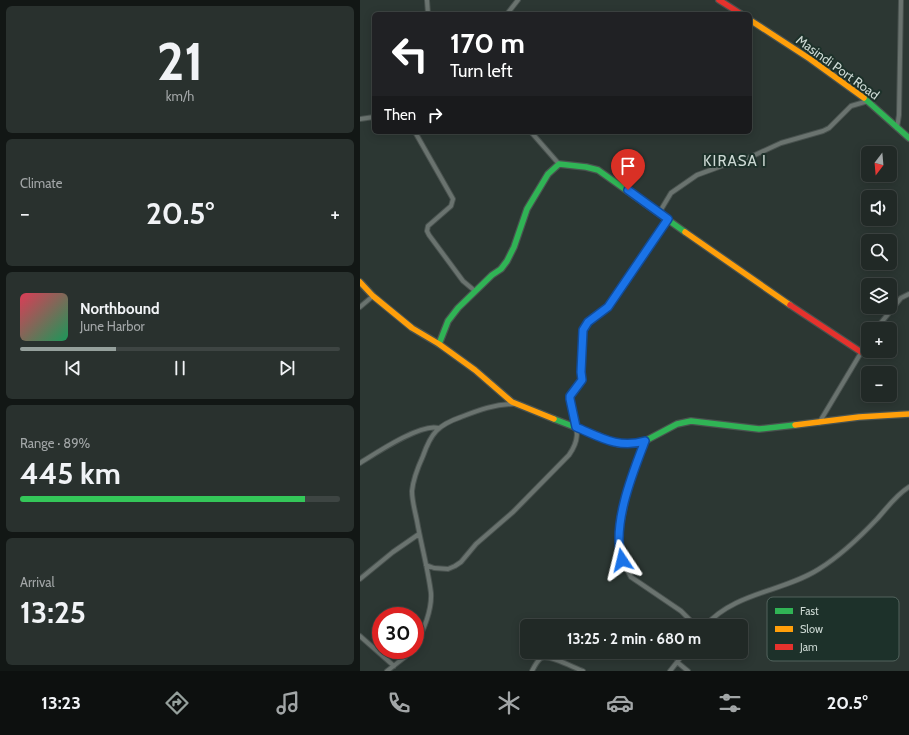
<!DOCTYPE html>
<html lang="en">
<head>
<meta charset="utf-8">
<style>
	body { margin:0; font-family:Cabin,sans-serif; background:#29312e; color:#f1f3f6; height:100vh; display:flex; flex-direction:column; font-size:15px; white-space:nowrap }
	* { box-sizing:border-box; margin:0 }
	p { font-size:13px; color:#a2a6a7 }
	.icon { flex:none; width:22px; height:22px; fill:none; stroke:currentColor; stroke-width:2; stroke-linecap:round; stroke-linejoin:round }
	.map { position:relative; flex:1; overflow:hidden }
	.panel { display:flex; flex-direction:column; gap:6px; padding:6px; background:#121715; width:360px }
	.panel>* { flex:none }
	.guide { position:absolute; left:12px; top:12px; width:380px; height:122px; border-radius:6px; box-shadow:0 2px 10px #0003,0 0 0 1px #3e4543; background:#202124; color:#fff; overflow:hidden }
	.needle { width:26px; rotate:196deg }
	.buttons { position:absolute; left:501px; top:146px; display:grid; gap:8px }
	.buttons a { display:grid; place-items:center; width:36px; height:36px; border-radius:6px; background:#212926; box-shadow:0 2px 10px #0003,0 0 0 1px #3e4543; font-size:20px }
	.speed { position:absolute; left:12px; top:607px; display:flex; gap:8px; font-size:20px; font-weight:700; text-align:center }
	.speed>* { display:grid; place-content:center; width:52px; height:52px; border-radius:50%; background:#212926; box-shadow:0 2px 10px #0003,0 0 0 1px #3e4543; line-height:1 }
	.speed .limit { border:6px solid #d22; background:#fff; color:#111 }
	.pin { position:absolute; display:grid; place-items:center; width:34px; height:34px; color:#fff; margin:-41px -17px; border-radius:50% 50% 50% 0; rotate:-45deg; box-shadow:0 0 4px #0007 }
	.pin .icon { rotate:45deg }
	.me { position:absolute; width:44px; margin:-22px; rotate:350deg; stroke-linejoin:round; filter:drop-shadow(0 0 3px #0008) }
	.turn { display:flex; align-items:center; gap:14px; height:84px; padding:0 12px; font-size:18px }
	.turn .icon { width:52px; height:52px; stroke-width:2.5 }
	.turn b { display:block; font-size:28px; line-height:34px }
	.then { display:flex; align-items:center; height:38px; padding:0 12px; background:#0003; gap:8px; font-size:15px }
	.big { font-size:30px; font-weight:700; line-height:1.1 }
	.panel .widget { flex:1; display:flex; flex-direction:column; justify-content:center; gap:6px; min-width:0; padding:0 14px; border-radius:6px; background:#29312e }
	.panel .dial { align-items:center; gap:0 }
	.dial b { font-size:52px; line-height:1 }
	.song { display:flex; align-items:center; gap:12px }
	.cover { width:48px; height:48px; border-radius:6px; background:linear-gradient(135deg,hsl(350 70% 55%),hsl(150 70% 35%)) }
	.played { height:4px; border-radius:2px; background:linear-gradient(90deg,#95a09c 30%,#3e4543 30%) }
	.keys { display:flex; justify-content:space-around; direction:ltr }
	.heat { display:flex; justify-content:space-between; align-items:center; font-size:22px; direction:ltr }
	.charge { height:6px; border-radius:3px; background:linear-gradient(90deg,#34c759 89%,#3e4543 0) }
	.trip { position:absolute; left:160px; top:619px; width:228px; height:40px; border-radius:6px; background:#212926; box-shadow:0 2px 10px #0003,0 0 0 1px #3e4543; font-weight:700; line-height:40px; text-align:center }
	.tabs { display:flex; height:64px; justify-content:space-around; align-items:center; background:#0d100f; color:#a2a6a7 }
	.tabs .icon { width:28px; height:28px }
	.tabs .selected { color:#95a09c }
	.tabs b { font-size:18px; color:#f1f3f6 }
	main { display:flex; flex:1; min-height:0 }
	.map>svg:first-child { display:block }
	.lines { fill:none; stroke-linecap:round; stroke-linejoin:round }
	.street-casing { stroke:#49524f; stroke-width:6 }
	.fast-casing { stroke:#49524f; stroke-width:8 }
	.slow-casing { stroke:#49524f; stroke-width:8 }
	.jam-casing { stroke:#49524f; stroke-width:8 }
	.street { stroke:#6a736f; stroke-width:4 }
	.fast { stroke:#30b455; stroke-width:5.5 }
	.slow { stroke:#ff9f0a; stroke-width:5.5 }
	.jam { stroke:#e5322d; stroke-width:5.5 }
	.route-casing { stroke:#114b97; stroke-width:10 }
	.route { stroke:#1a73e8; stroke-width:7 }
	.labels { text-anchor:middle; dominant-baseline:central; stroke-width:4; stroke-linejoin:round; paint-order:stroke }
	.street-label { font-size:13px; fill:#cdd9d4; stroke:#1d312a }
	.quarter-label { font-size:15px; letter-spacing:1px; fill:#cdd9d4; stroke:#1d312a }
	.key { fill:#1d312a; stroke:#52635d; stroke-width:1 }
	.key-label { font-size:11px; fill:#cdd9d4 }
</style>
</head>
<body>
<main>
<section class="panel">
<div class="widget dial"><b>21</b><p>km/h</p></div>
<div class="widget"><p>Climate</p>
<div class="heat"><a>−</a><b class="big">20.5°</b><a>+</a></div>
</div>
<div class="widget">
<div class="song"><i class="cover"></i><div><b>Northbound</b><p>June Harbor</p></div></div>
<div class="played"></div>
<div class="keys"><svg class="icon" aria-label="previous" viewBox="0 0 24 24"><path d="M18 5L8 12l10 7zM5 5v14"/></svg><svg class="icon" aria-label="pause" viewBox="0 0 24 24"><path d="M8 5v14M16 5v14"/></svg><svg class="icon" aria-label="next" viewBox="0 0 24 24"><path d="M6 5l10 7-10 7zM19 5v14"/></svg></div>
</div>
<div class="widget"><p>Range · 89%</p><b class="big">445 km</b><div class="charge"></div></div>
<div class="widget"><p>Arrival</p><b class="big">13:25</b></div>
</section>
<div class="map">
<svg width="549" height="671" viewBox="0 0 549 671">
	<rect width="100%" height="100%" fill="#2c3733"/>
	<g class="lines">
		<g class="street-casing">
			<path id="street" d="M67,0L68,14
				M147,14L158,0
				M0,119L14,117
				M537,128L539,115L541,0
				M55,132L93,199L91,206L68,226L67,231L69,235L103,281L115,291
				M171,132L199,164
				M299,213L311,193L337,175L367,164L384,160L421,143L463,131L469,128L491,106L508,101
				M0,307L13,296
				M516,329L541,298L549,294
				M459,423L508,341
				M285,441L269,486L259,536V549L265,566L271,577L321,611L336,626
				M0,463C16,453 61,423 78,428
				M66,565L74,568L88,569L95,566L101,562L116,544L153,512L209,455C225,432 212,424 210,399V396L222,380L221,372L223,330L227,322L248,307L308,219
				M0,579L33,552L59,534
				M345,626C375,592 423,592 459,569C480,556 500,537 517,519C527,508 536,495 549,487
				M0,636L34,666
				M55,644C64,631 72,609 71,593C68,569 61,544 57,521C55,511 52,501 52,491C53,479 58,467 63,456C71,433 78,425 101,417C119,410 135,404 154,404
				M317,662L328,671
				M27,671L45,657L51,650
				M172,671C174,667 177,661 181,658C189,654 214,668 223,671
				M310,671L325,652"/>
		</g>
		<g class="fast-casing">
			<path id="fast" d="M504,98L549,138
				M79,344L88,321L98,308L132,275L141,269L147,261L154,247L167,209L188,174L199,164L226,167L238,170L325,232
				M194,419L259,444H276L285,441L317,424L331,421L399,429L435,425"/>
		</g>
		<g class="slow-casing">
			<path id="slow" d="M390,20L450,59L504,98
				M325,232L430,305
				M0,282L13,296L52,328L79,344L115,370L152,402L194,419
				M435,425L499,417L549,414"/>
		</g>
		<g class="jam-casing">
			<path id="jam" d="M359,0L381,14
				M430,305L501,352"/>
		</g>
		<use href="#street" class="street"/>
		<use href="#fast" class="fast"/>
		<use href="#slow" class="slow"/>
		<use href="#jam" class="jam"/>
	</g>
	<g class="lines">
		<g class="route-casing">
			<path id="route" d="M262,560C251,526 273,472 285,441C258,449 240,437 216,427L210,399V396L222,380L221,372L223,330L228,322L248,307L308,219L268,190"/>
		</g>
		<use href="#route" class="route"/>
	</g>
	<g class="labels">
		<g class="street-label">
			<text transform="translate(478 67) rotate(36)">Masindi Port Road</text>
		</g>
		<g class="quarter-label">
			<text x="375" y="161">KIRASA I</text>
		</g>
	</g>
	<rect x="407" y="597" width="132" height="64" rx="6" class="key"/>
	<rect x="415" y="608" width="18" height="6" fill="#30b455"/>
	<rect x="415" y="626" width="18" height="6" fill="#ff9f0a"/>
	<rect x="415" y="644" width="18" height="6" fill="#e5322d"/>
	<g class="key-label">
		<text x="440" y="615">Fast</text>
		<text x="440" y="633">Slow</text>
		<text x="440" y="651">Jam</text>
	</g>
</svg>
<div class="buttons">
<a><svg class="needle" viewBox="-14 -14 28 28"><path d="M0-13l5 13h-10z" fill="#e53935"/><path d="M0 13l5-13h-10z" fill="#a2a6a7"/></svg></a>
<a><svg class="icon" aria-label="sound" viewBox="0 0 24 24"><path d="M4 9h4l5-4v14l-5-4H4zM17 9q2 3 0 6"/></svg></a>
<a><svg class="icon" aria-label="search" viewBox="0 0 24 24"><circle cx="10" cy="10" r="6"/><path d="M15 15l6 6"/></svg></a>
<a><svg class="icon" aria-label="layers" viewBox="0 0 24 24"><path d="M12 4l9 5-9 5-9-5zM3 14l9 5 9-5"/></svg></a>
<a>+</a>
<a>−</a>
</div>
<div class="speed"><div class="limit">30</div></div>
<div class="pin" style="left:268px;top:190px;background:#d93025"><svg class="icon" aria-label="arrive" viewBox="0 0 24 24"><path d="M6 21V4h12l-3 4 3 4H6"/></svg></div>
<svg class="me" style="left:262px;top:560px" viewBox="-20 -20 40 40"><path d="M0-17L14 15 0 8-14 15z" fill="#1a73e8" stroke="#fff" stroke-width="4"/></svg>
<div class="trip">13:25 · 2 min · 680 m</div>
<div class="guide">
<div class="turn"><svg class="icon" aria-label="left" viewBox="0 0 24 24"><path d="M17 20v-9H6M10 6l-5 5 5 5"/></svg><div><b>170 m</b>Turn left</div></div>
<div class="then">Then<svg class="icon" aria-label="right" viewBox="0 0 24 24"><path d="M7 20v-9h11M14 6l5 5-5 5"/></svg></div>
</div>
</div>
</main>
<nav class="tabs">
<b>13:23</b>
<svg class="icon selected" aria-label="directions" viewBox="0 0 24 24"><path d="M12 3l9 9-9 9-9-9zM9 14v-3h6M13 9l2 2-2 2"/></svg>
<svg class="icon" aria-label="music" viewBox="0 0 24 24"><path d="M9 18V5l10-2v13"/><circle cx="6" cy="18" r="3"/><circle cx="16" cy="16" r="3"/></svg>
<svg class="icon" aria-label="phone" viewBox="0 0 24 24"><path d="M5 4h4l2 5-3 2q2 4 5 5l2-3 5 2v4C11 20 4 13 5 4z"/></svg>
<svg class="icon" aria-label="climate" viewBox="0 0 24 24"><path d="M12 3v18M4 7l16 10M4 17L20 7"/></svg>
<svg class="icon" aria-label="car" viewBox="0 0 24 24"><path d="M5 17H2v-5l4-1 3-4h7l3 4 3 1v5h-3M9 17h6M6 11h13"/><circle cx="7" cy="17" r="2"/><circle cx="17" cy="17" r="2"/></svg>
<svg class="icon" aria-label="filters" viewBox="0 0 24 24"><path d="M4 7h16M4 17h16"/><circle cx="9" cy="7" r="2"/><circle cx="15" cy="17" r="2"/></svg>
<b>20.5°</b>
</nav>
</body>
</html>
